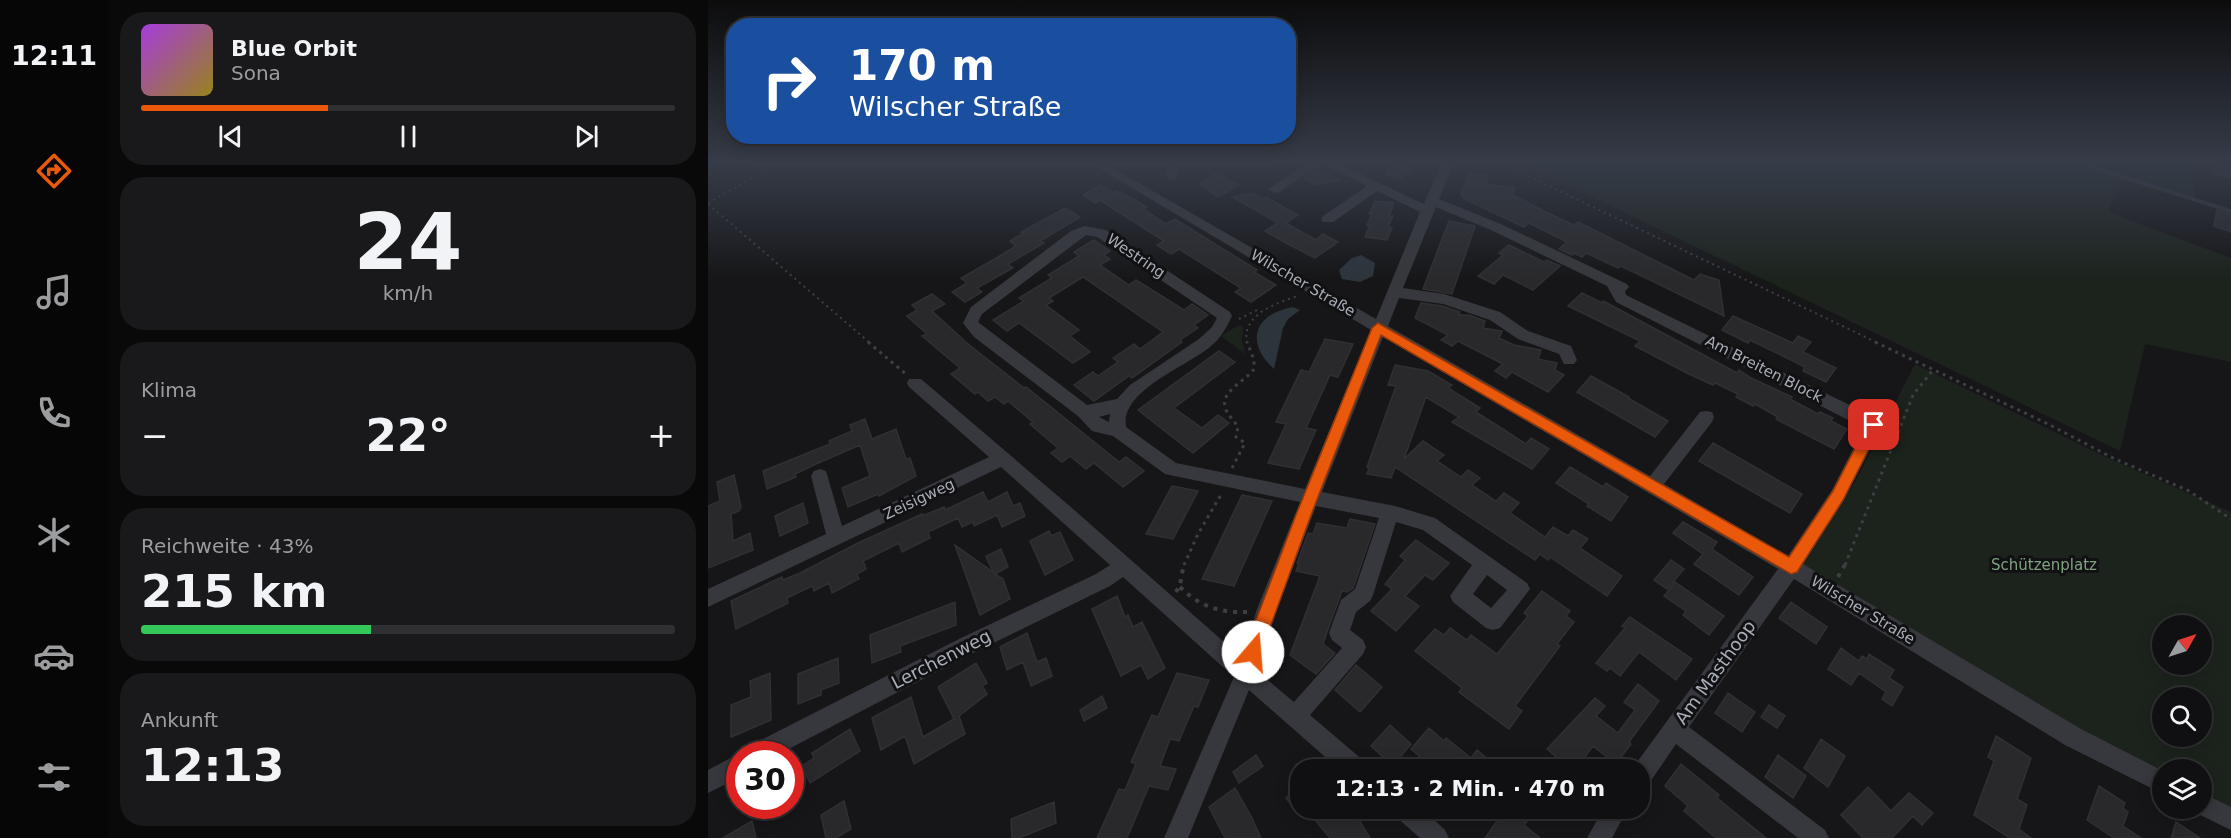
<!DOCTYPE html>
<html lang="de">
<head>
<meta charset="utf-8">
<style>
	body { margin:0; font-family:"DejaVu Sans",sans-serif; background:#19191b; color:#f1f3f6; height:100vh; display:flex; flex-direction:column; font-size:22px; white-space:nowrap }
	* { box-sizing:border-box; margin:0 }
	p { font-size:20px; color:#9c9d9f }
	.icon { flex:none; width:33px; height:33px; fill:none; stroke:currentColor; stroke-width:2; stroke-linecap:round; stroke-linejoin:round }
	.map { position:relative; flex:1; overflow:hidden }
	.details { display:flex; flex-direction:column; gap:12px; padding:12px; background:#09090a; width:600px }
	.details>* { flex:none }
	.banner { position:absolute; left:18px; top:18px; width:570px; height:126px; border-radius:24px; box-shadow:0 3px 15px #0003,0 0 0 2px #303032; background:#1a4fa0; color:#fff; overflow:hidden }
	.needle { width:39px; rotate:51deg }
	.fabs { position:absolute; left:1444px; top:615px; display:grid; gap:12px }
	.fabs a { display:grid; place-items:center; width:60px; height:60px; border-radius:50%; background:#101012; box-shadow:0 3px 15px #0003,0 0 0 2px #303032; font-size:30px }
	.speed { position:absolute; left:18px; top:741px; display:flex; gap:12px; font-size:30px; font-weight:700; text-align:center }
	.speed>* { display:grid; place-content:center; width:78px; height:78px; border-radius:50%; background:#101012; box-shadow:0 3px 15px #0003,0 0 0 2px #303032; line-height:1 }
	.speed .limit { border:9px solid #d22; background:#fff; color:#111 }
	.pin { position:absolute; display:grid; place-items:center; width:51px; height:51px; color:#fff; margin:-26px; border-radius:12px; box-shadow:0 3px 9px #0006 }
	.me { position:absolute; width:66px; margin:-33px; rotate:18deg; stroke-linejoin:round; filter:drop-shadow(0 0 4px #0008) }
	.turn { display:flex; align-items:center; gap:21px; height:126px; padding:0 24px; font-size:27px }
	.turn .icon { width:78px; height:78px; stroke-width:2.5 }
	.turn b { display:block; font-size:42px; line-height:51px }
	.big { font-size:45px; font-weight:800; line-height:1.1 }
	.details .tile { flex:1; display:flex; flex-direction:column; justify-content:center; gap:9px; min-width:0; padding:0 21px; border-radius:24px; background:#19191b }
	.details .dial { align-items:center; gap:0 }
	.dial b { font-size:78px; line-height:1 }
	.song { display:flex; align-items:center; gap:18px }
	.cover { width:72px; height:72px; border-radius:9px; background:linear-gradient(135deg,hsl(280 70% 55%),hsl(50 70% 35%)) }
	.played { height:6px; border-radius:3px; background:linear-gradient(90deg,#ea580c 35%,#303032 35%) }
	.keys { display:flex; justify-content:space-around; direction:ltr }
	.heat { display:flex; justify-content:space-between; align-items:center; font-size:33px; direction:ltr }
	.charge { height:9px; border-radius:4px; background:linear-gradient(90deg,#34c759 43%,#303032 0) }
	.trip { position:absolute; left:582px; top:759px; width:360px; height:60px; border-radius:24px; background:#101012; box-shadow:0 3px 15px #0003,0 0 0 2px #303032; font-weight:800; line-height:60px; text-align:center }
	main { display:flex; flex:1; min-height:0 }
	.menu { display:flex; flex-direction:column; width:108px; justify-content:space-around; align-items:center; background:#060607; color:#9c9d9f }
	.menu .icon { width:42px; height:42px }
	.menu .selected { color:#ea580c }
	.menu b { font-size:27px; color:#f1f3f6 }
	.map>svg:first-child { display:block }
	.green { fill:#1c231d; fill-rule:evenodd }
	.water { fill:#2c353c }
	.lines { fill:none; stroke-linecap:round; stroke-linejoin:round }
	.stream { stroke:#2c353c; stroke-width:4 }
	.building { fill:#29292c; stroke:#303034; stroke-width:1.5 }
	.path-far2 { stroke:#3d3f44; stroke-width:2; stroke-dasharray:2 4; stroke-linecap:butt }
	.path-far1 { stroke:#3d3f44; stroke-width:3; stroke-dasharray:3 4.5; stroke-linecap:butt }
	.path { stroke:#3d3f44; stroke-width:4; stroke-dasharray:4 6; stroke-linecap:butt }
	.minor { fill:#37383d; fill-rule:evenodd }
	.route { fill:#ea580c; stroke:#983908; stroke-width:1.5 }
	.labels { text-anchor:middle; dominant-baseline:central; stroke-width:6; stroke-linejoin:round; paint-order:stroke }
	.street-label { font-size:15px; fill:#a8adb8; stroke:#111113 }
	.park-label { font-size:15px; fill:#7fa381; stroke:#111113 }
	.near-street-label { font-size:18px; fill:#a8adb8; stroke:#111113 }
</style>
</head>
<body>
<main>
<nav class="menu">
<b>12:11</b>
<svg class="icon selected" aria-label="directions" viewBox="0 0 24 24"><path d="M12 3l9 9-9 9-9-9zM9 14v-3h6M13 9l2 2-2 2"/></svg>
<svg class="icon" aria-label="music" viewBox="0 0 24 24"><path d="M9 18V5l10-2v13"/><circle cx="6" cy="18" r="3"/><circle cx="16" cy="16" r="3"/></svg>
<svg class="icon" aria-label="phone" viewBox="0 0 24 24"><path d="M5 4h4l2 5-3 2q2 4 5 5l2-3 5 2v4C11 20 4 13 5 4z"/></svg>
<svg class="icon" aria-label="climate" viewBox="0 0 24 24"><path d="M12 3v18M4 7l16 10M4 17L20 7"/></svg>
<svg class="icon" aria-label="car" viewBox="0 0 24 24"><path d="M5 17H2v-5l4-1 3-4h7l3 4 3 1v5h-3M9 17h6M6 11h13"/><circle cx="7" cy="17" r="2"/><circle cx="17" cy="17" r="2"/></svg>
<svg class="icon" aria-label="filters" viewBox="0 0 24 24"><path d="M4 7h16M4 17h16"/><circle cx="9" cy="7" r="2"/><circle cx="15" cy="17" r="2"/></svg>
</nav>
<section class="details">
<div class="tile">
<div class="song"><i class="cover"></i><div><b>Blue Orbit</b><p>Sona</p></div></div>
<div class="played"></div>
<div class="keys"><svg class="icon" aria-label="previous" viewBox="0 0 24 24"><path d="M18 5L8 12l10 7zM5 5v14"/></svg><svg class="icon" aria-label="pause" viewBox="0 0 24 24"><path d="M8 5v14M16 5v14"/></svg><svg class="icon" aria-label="next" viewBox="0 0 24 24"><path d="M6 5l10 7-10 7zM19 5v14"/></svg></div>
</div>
<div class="tile dial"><b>24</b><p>km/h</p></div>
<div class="tile"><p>Klima</p>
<div class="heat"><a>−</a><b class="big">22°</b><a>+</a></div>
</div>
<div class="tile"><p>Reichweite · 43%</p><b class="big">215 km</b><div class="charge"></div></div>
<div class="tile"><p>Ankunft</p><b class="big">12:13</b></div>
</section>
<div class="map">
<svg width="1523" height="838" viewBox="0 0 1523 838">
	<rect width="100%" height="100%" fill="#161618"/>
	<path class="green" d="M827,163H1483L1487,199L1417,177L1400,212L1523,258V362L1437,344L1412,451L824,168Z
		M531,325L535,327L534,340L537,354L513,336Z
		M1207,364L1402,459L1523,512V810L1494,795V770H1455V775L1366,729L1094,567L1148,480ZM1455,626H1494V664H1455ZM1455,698H1494V736H1455Z"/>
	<path class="water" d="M653,255L667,263L665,276L652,282L634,279L631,270L644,258Z
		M585,307L592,310L580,319L575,328L566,369C536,341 547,314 585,307Z"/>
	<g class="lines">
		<path class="stream" d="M1371,163L1523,211"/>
	</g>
	<path class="building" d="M683,163H688L704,170L690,180L678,174Z
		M1505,163L1523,165V178L1507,174Z
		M609,169L631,180L608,185L595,178Z
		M509,173L530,185L510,197L492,184Z
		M761,174L781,176L778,184L807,188L805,195L840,213L866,225L870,222L986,280L992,274L1011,280L1016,316L913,266L910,268L878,253L874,257L866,253L864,255L851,249L859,242L821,223L816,227L756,199L753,194Z
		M393,185L405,193L409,191L427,200L439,207L435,209L458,224L467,219L549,270L546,272L568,285L543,302L527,292L533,288L471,249L463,254L449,245L456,241L392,200L387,203L375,195Z
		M544,193L555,199L558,197L590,215L578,223L608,240L615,234L630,242L607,258L576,242L557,231L570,223L525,197Z
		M667,201L686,203L681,216H685L680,227L684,228L679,240L657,237L662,225H659L664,214H661Z
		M357,208L372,217L332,241L336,243L300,264L305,268L269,288L274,292L257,302L244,292L259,283L253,278L290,257L292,259L290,257L308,246L302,241L316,233L313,232Z
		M1509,210L1523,214V232L1506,226Z
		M741,221L767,226L744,294L715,289Z
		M386,240L402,251L396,255L402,259L392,265L421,285L428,280L476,310L484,304L500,315L486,325L490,328L472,340L474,342L424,378L421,376L386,401L366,385L385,372L390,376L410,362L405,358L426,344L432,349L455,332L375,277L341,298L345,301L338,305L371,330L362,336L382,352L365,363L311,323L299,331L285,320L316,301L311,298L344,278L340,275L371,256L366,252Z
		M801,245L836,262L839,260L852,266L825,290L795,275L786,284L770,276L795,255L791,253Z
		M874,293L894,303L895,301L901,304L1029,373L1031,370L1043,378L1084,397L1082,399L1110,414L1112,412L1125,418L1123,421L1139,429L1126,449L1068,419L1070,417L1047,404L1045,406L1028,397L1030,394L1007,383L1005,385L981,374L927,346L932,341L860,306Z
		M224,294L237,304L224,311L260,344L316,388L318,387L411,462L418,457L436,471L415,487L386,463L378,469L362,456L354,462L343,453L350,448L322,424L325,422L300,401L296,404L287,397L280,401L270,392L267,394L243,374L252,368L214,336L219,334L199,316L209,310L204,305Z
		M713,303L734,306L752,312L751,315H761L777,321L775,328L794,331L791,338L806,345L833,350L830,359L849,363L847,370L856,375L840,392L804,372L798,378L787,371L795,364L750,341L744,346L733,340L740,335L707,318Z
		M1025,316L1085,343L1090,336L1103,342L1095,352L1128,368L1118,382L1095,371L1097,367L1042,340L1040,343L1014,330Z
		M617,339L645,344L630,377L622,375L598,428L608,430L591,469L560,463L578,424L568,422L593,370L601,372Z
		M511,351L527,362L466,408L494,428L510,415L521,423L485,453L430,410Z
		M687,365L720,371L744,385L740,388L772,408L768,412L818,444L823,438L841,449L824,469L744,422L751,417L718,397L696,459L715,441L736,455L729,461L753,477L760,470L772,478L764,485L788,501L796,493L811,503L802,513L837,537L845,527L860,536L865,530L880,539L872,548L914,576L899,596L842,557L840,560L832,554L827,560L687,467L683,478L659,474L661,468L659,467L688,386L680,385Z
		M883,376L921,397L920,398L960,421L947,437L869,392Z
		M157,419L164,439L188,429L198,459L202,458L208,476L171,496L170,494L140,507L134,488L162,476L152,445L108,464L87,474L88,477L59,489L55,471L122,444L121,441L144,431L142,425Z
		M1005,443L1094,494L1082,513L991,461Z
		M862,467L895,487L898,483L920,497L903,521L879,506L881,504L848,483Z
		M26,475L33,507L31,511L23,514L25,541L42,533L45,550L0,568V506L12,501L9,482Z
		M464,486L490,491L465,539L438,534Z
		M275,492L280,502L299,492L305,506L312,503L317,516L294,527L289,515L266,526L265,522L254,527L250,518L220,532L222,538L194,552L191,543L155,561L158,569L149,574L151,579L124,593L121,583L106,591L104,586L79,598L80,603L28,629L23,601L74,577L75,580L92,573L150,543L214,514V516L236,507L237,510Z
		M534,495L564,501L526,586L494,579Z
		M95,503L100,523L72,536L67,516Z
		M642,519L667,524L645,588L639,592L634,591L619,632L615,644L627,653L608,674L582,655L612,576L588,571L591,563H589L600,533L605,534L609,523L639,528Z
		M975,522L1009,542L1004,549L1045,577L1031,595L986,564L995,554L965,533Z
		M341,531L343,536L352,532L365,560L337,575L322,541Z
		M708,540L741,563L725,580L717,575L697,596L711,606L688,631L663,611L684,589L677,584L697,560L692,556Z
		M247,545L285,572L278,556L293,549L300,567L287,574L295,579L302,599L272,615Z
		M963,560L976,569L959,589L946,580Z
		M967,582L1016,616L1001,635L975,615L978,611L956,596Z
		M834,591L862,611L858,616L866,622L849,644L852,646L807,706L814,711L801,729L751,692L754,688L707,651L727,629L736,635L742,628L759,640L763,635L789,654L820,616L816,613Z
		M409,596L417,617L420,615L425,627L434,622L457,668L440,679L433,665L413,676L384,609Z
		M247,602L248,625L192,646L193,652L164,663L162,635Z
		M1083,602L1119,627L1108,644L1071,618Z
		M922,617L984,659L968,680L931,652L912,676L902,668L899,671L888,663L917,628L914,626Z
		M319,633L329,662L338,658L344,676L323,686L315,662L299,670L292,647Z
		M1133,648L1151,661L1154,656L1159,659L1161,654L1186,670L1181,678L1195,687L1184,706L1174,699L1178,692L1151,673L1143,685L1120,669Z
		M130,658L131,683L113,690V695L90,704V674Z
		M268,663L279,683L274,686L279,694L251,716L257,734L206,764L197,736L173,750L164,718L203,697L215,737L246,719L230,687Z
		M648,665L674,687L652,712L627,690Z
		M62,673L63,720L23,737V705L43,697L42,681Z
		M469,673L501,680L490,707L486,706L471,741L462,739L452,766L468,769L460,790L441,786L419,838H389L411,789L417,790L428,764L423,762L444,715L450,717Z
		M930,684L951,701L921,742L923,744L908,764L885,746L867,770H863L839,749L887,698L897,706L888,716L910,733L927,710L916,702Z
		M1020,693L1047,712L1034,732L1007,713Z
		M394,696L399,708L376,721L372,710Z
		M1061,705L1077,716L1069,728L1053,717Z
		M682,725L703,744L685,766L663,746Z
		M721,728L736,741L738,738L763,758L769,750L793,770H713L719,763L703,749Z
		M142,729L152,751L102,783L94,766L106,758L104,753Z
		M1288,736L1323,758L1309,799L1319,805L1311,829L1323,838H1302L1266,815L1286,761L1280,757Z
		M1113,739L1137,756L1120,787L1096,768Z
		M548,755L555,766L531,783L525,772Z
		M1070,755L1098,776L1085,798L1057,777Z
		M973,764L1011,795L1009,798L1058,838H1008L976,811L980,806L957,786Z
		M592,784V815L578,798Z
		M1391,786L1417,803L1415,808L1420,812L1415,826L1433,838H1406L1379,820Z
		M1160,787L1183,811L1201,793L1225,813L1214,825L1205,816L1184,838H1155L1133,815Z
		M527,788L543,816L553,838H517L501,807Z
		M136,801L143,829L128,838H118L113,815Z
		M346,802L348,823L311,838H304L303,819Z
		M597,808H644L662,838H622Z
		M798,808H804L819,821L816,825L832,838H777Z
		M44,821L48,838H15Z
		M1468,822L1492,838H1463Z"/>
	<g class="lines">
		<path class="path-far2" d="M793,163L1170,343
			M0,203L71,163
			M0,204L162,343
			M531,319L549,310L552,311
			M539,343C533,314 569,303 590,296"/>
		<path class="path-far1" d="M160,342L199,375
			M1167,342L1340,424L1405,458L1481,491L1523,519
			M524,468L537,443L528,437L530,427C526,420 518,414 517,406C513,391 539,380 546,369V360L539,342
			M476,565L490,534L514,493
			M1137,565L1205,395L1225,370"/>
		<path class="path" d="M1130,577L1138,563
			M472,587C492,607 512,613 540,612
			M468,592L472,585L476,563"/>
		<path class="minor" d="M382,163H396L668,319L712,212L669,191L625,222H615L613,219L615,216L659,186L614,163L571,192L566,193L560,189L600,163H629L716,204L733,163H745L731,199L795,225L919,284L921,287L917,291L918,295L1172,420L1174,425L1136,500L1095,564L1373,729L1455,771V794L1357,745L1086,579L981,727L1117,830L1121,838H1090L968,744L940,785L932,788V770L924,769L1070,569L675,337L614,492L687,506L727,518L819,583L822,589L792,628L785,630L778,628L745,602L742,596L764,565L715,530L688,522L665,595L662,601L648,612L642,630L655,640L658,647L655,654L602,715L657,762L660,770H632L541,690L480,838H456L526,677L415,577L402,586L265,653L71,754H38L41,746L251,639L388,574L402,565L293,467L0,607V589L118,534L103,476L106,471L112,469L118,471L134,526L281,457L201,387L199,383L201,379H213L364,508L533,657L549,609L592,502L457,474L405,436L384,431L370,416L266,337L255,323L263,307L363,231L377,226L398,230L522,312L524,316C518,328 513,338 503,346C479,367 412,390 418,427L468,463L597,489L663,330ZM728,207L785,231L899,286L908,302L1156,428L1124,490L1080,556L956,484L1004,422L1006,417L1004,412L998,411L992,412L942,476L680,326L691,298L735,304L782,320L810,339L851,354L856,364H866L869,360L863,346L820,331L792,312L736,294L695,288ZM378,235L389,237L509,318L504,327L491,339L422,385L409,399L379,405L270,322L274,314ZM402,414L401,422L391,417ZM608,506L671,518L647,589L633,600L621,633L624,640L634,648L586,702L549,671L569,609ZM779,575L799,590L783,608L765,594Z
			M461,163H473L468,179L464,180L458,176Z
			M32,753L36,754H32V777L0,793V770Z
			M1494,793L1523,807V830L1486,812L1485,808H1494Z
			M684,808H713L737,830L741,838H712L687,816Z
			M896,808H920L904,838H879Z"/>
	</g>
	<linearGradient id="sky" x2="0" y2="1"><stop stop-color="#0c0c0d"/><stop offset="0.58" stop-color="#363c48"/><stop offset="1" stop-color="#363c48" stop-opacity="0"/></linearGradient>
	<rect width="1523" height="280" fill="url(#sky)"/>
	<path class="route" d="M670,323L1081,557L1125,491L1161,421L1166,420L1173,425L1135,500L1089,572L1083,574L673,335L603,515L553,652L551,658L545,660L539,658L536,652L588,515L664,328Z"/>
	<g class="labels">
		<g class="street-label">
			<text transform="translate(428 256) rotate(34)">Westring</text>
			<text transform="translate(595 283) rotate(30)">Wilscher Straße</text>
			<text transform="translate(1056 369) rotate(27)">Am Breiten Block</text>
			<text transform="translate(211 499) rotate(-25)">Zeisigweg</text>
			<text transform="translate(1155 610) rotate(31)">Wilscher Straße</text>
		</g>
		<g class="park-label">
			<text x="1336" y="565">Schützenplatz</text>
		</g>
		<g class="near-street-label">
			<text transform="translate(233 659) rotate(-27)">Lerchenweg</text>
			<text transform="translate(1007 672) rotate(-54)">Am Masthoop</text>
		</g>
	</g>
</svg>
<div class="fabs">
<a><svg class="needle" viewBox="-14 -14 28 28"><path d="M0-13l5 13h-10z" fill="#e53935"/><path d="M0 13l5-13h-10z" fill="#9c9d9f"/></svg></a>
<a><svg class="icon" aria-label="search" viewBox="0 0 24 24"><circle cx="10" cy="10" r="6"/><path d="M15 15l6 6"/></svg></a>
<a><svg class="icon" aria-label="layers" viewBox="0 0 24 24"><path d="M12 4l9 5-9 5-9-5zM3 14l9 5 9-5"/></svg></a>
</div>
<div class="speed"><div class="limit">30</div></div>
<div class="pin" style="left:1166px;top:425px;background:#d93025"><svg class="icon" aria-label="arrive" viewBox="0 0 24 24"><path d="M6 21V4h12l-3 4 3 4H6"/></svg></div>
<svg class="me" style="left:545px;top:652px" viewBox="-20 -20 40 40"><circle r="19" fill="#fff"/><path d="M0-13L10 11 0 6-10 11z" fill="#ea580c"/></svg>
<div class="trip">12:13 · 2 Min. · 470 m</div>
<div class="banner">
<div class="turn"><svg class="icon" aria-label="right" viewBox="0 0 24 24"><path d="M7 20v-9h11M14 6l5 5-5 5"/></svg><div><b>170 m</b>Wilscher Straße</div></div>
</div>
</div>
</main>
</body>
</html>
